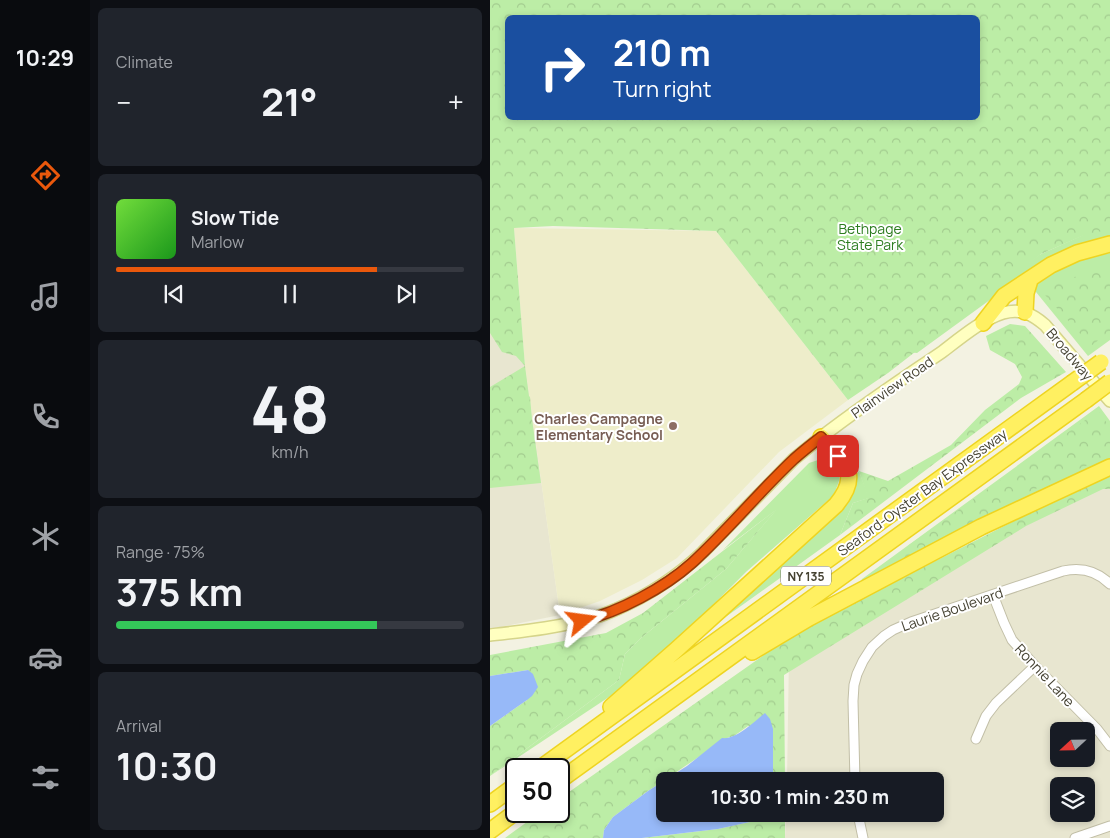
<!DOCTYPE html>
<html lang="en">
<head>
<meta charset="utf-8">
<style>
	body { margin:0; font-family:Manrope,sans-serif; background:#20242c; color:#f1f3f6; height:100vh; display:flex; flex-direction:column; font-size:19px; white-space:nowrap }
	* { box-sizing:border-box; margin:0 }
	p { font-size:16px; color:#9ea1a6 }
	.icon { flex:none; width:28px; height:28px; fill:none; stroke:currentColor; stroke-width:2; stroke-linecap:round; stroke-linejoin:round }
	.map { position:relative; flex:1; overflow:hidden }
	.panel { display:flex; flex-direction:column; gap:8px; padding:8px; background:#0d0f14; width:400px }
	.panel>* { flex:none }
	.banner { position:absolute; left:15px; top:15px; width:475px; height:105px; border-radius:8px; box-shadow:0 2px 8px #0003; background:#1a4fa0; color:#fff; overflow:hidden }
	.needle { width:32px; rotate:248deg }
	.buttons { position:absolute; left:560px; top:722px; display:grid; gap:10px }
	.buttons a { display:grid; place-items:center; width:45px; height:45px; border-radius:8px; background:#171b24; box-shadow:0 2px 8px #0003; font-size:25px }
	.speed { position:absolute; left:15px; top:758px; display:flex; gap:10px; font-size:25px; font-weight:700; text-align:center }
	.speed>* { display:grid; place-content:center; width:65px; height:65px; border-radius:50%; background:#171b24; box-shadow:0 2px 8px #0003; line-height:1 }
	.speed .limit { border:2px solid #111; border-radius:8px; background:#fff; color:#111 }
	.pin { position:absolute; display:grid; place-items:center; width:42px; height:42px; color:#fff; margin:-21px; border-radius:10px; box-shadow:0 2px 8px #0006 }
	.me { position:absolute; width:55px; margin:-28px; rotate:74deg; stroke-linejoin:round; filter:drop-shadow(0 0 4px #0008) }
	.turn { display:flex; align-items:center; gap:18px; height:105px; padding:0 25px; font-size:22px }
	.turn .icon { width:65px; height:65px; stroke-width:2.5 }
	.turn b { display:block; font-size:35px; line-height:42px }
	.big { font-size:38px; font-weight:700; line-height:1.1 }
	.panel .tile { flex:1; display:flex; flex-direction:column; justify-content:center; gap:8px; min-width:0; padding:0 18px; border-radius:8px; background:#20242c }
	.panel .dial { align-items:center; gap:0 }
	.dial b { font-size:65px; line-height:1 }
	.song { display:flex; align-items:center; gap:15px }
	.cover { width:60px; height:60px; border-radius:8px; background:linear-gradient(135deg,hsl(100 70% 55%),hsl(120 70% 35%)) }
	.played { height:5px; border-radius:2px; background:linear-gradient(90deg,#ea580c 75%,#363941 75%) }
	.keys { display:flex; justify-content:space-around; direction:ltr }
	.heat { display:flex; justify-content:space-between; align-items:center; font-size:28px; direction:ltr }
	.charge { height:8px; border-radius:4px; background:linear-gradient(90deg,#34c759 75%,#363941 0) }
	.trip { position:absolute; left:166px; top:772px; width:288px; height:50px; border-radius:8px; background:#171b24; box-shadow:0 2px 8px #0003; font-weight:700; line-height:50px; text-align:center }
	main { display:flex; flex:1; min-height:0 }
	.tabs { display:flex; flex-direction:column; width:90px; justify-content:space-around; align-items:center; background:#090b0e; color:#9ea1a6 }
	.tabs .icon { width:35px; height:35px }
	.tabs .selected { color:#ea580c }
	.tabs b { font-size:22px; color:#f1f3f6 }
	.map>svg:first-child { display:block }
	.residential { fill:#e8e6d0; fill-rule:evenodd }
	.education { fill:#eeedca }
	.grass { fill:#bceda6 }
	.forest { fill:url(#forest-crowns); fill-rule:evenodd }
	.water { fill:#97b9f8 }
	.lines { fill:none; stroke-linecap:round; stroke-linejoin:round }
	.minor-casing { stroke:#c2bfa7; stroke-width:11 }
	.secondary-casing { stroke:#d5d48a; stroke-width:14 }
	.motorway-casing { stroke:#eed421; stroke-width:18 }
	.minor { stroke:#fff; stroke-width:9 }
	.secondary { stroke:#ffffc0; stroke-width:11 }
	.motorway { stroke:#fff061; stroke-width:15 }
	.motorway-bridge-casing { stroke:#eed421; stroke-width:18; stroke-linecap:butt }
	.motorway-bridge { stroke:#fff061; stroke-width:15 }
	.route-casing { stroke:#983908; stroke-width:12 }
	.route { stroke:#ea580c; stroke-width:9 }
	.education-dot { fill:#8d6e63; stroke:#fff; stroke-width:2 }
	.labels { text-anchor:middle; dominant-baseline:central; stroke-width:4; stroke-linejoin:round; paint-order:stroke }
	.shield { fill:#fff; stroke:#7d7b70; stroke-width:1 }
	.shield-label { font-size:12px; font-weight:bold; fill:#454232 }
	.park-label { font-size:14px; fill:#2d7d20; stroke:#fff }
	.street-label { font-size:14px; fill:#454232; stroke:#fff }
	.education-label { font-size:14px; font-weight:bold; fill:#785e54; stroke:#fff; text-anchor:end }
</style>
</head>
<body>
<main>
<nav class="tabs">
<b>10:29</b>
<svg class="icon selected" aria-label="directions" viewBox="0 0 24 24"><path d="M12 3l9 9-9 9-9-9zM9 14v-3h6M13 9l2 2-2 2"/></svg>
<svg class="icon" aria-label="music" viewBox="0 0 24 24"><path d="M9 18V5l10-2v13"/><circle cx="6" cy="18" r="3"/><circle cx="16" cy="16" r="3"/></svg>
<svg class="icon" aria-label="phone" viewBox="0 0 24 24"><path d="M5 4h4l2 5-3 2q2 4 5 5l2-3 5 2v4C11 20 4 13 5 4z"/></svg>
<svg class="icon" aria-label="climate" viewBox="0 0 24 24"><path d="M12 3v18M4 7l16 10M4 17L20 7"/></svg>
<svg class="icon" aria-label="car" viewBox="0 0 24 24"><path d="M5 17H2v-5l4-1 3-4h7l3 4 3 1v5h-3M9 17h6M6 11h13"/><circle cx="7" cy="17" r="2"/><circle cx="17" cy="17" r="2"/></svg>
<svg class="icon" aria-label="filters" viewBox="0 0 24 24"><path d="M4 7h16M4 17h16"/><circle cx="9" cy="7" r="2"/><circle cx="15" cy="17" r="2"/></svg>
</nav>
<section class="panel">
<div class="tile"><p>Climate</p>
<div class="heat"><a>−</a><b class="big">21°</b><a>+</a></div>
</div>
<div class="tile">
<div class="song"><i class="cover"></i><div><b>Slow Tide</b><p>Marlow</p></div></div>
<div class="played"></div>
<div class="keys"><svg class="icon" aria-label="previous" viewBox="0 0 24 24"><path d="M18 5L8 12l10 7zM5 5v14"/></svg><svg class="icon" aria-label="pause" viewBox="0 0 24 24"><path d="M8 5v14M16 5v14"/></svg><svg class="icon" aria-label="next" viewBox="0 0 24 24"><path d="M6 5l10 7-10 7zM19 5v14"/></svg></div>
</div>
<div class="tile dial"><b>48</b><p>km/h</p></div>
<div class="tile"><p>Range · 75%</p><b class="big">375 km</b><div class="charge"></div></div>
<div class="tile"><p>Arrival</p><b class="big">10:30</b></div>
</section>
<div class="map">
<svg width="620" height="838" viewBox="0 0 620 838">
	<defs>
		<pattern id="forest-crowns" width="20" height="18" patternUnits="userSpaceOnUse" patternTransform="scale(1.25)"><rect width="20" height="18" fill="#bceda6"/><path d="M2 6a3 3 0 1 1 6 0M12 15a3 3 0 1 1 6 0" fill="none" stroke="#a3cc8f"/></pattern>
	</defs>
	<rect width="100%" height="100%" fill="#f3f2e2"/>
	<path class="residential" d="M0,227L35,366L70,615L0,629Z
		M620,482V838H295L296,814H445V781H297L299,655L471,554ZM569,731H596V759H569ZM569,786H596V814H569Z"/>
	<path class="education" d="M24,228L226,231L358,400L289,452L187,558L152,580L110,601L70,615L35,366Z"/>
	<path class="grass" d="M620,228V237L597,242L567,254L545,267L427,353L418,352L549,255L602,231Z
		M620,253V340L598,356L546,292L542,285L559,274L593,258Z
		M609,406L620,421V461L565,484L488,521L370,583L372,579Z
		M331,459H341C354,473 350,480 343,496L257,571L191,637L131,689L0,776L129,680L135,654L151,638L236,569L286,510L233,550L319,463Z
		M369,471L379,498L363,503L350,535L216,631L355,506L363,493L366,475Z"/>
	<path class="forest" d="M0,0H620V229L592,236L551,254L398,373L358,400L226,231L63,226L24,228L35,366L39,396L40,397L42,419L51,483L0,488V387L35,366L26,356L12,352L0,333ZM18,18H488V118H18Z
		M620,267V331L601,346L555,295L570,281Z
		M520,324L535,326L576,372L531,398L350,535L363,503L378,498L369,471L398,481L461,445L495,410L529,384L532,377L525,364L500,350L496,336Z
		M608,411L620,427V455L543,490L410,561L419,545Z
		M620,474V489H613L536,526L294,675L295,781H283V729L258,726L244,736L237,738L158,791L123,817L114,830L113,838H15L52,811H69V799L308,631L526,520Z
		M288,508L236,569L151,638L135,654L129,680L0,776V726L37,700L38,670L0,676V655L116,633L153,613Z
		M276,814H295V838H152L228,829L269,820L275,816Z"/>
	<path class="water" d="M38,670L43,674L48,687L42,696L37,700L0,726V676Z
		M275,713L280,719L283,729V781H175V814H276L275,816L269,820L228,829L152,838H113L114,830L123,817L158,791L197,766L232,738C246,740 264,722 275,713Z"/>
	<g class="lines">
		<g class="minor-casing">
			<path id="minor" d="M503,595L514,623L522,640L545,666L607,729L620,746
				M486,739L496,716L506,703L545,666
				M365,781L363,701L364,685L367,674L373,661L382,647L394,636L403,630L421,622L573,571C591,567 607,571 620,584
				M368,814L373,838
				M585,838L620,826"/>
		</g>
		<g class="secondary-casing">
			<path id="secondary" d="M0,635C35,631 72,627 106,617C113,615 120,612 127,609C159,595 188,576 213,552L304,459L320,446C362,412 408,382 452,352C469,339 493,319 513,313C531,308 542,314 555,325L620,401"/>
		</g>
		<g class="motorway-casing">
			<path id="motorway" d="M535,312L536,293L540,280
				M493,323L514,296L561,265L587,253L620,244
				M262,652L319,618L491,527L620,467
				M121,707L186,650L346,505C372,474 354,461 331,437
				M49,769L582,383
				M69,781L596,400
				M0,804L26,785
				M0,831L27,811"/>
		</g>
		<use href="#minor" class="minor"/>
		<use href="#secondary" class="secondary"/>
		<use href="#motorway" class="motorway"/>
		<g class="motorway-bridge-casing">
			<path id="motorway-bridge" d="M582,383L611,362
				M596,400L620,382"/>
		</g>
		<use href="#motorway-bridge" class="motorway-bridge"/>
	</g>
	<g class="lines">
		<g class="route-casing">
			<path id="route" d="M92,621C129,612 174,588 202,563C238,530 269,492 304,459C313,451 322,444 331,437L348,456"/>
		</g>
		<use href="#route" class="route"/>
	</g>
	<circle class="education-dot" cx="183" cy="426" r="5"/>
	<g class="labels">
		<rect class="shield" x="291" y="566.5" width="50" height="19" rx="4"/>
		<g class="shield-label">
			<text x="316" y="576">NY 135</text>
		</g>
		<g class="park-label">
			<text x="380" y="228">Bethpage<tspan x="380" dy="16">State Park</tspan></text>
		</g>
		<g class="street-label">
			<text transform="translate(580 354) rotate(50)">Broadway</text>
			<text transform="translate(402 387) rotate(-35)">Plainview Road</text>
			<text transform="translate(432 492) rotate(-36)">Seaford-Oyster Bay Expressway</text>
			<text transform="translate(462 609) rotate(-19)">Laurie Boulevard</text>
			<text transform="translate(555 675) rotate(47)">Ronnie Lane</text>
		</g>
		<g class="education-label">
			<text x="173" y="418">Charles Campagne<tspan x="173" dy="16">Elementary School</tspan></text>
		</g>
	</g>
</svg>
<div class="buttons">
<a><svg class="needle" viewBox="-14 -14 28 28"><path d="M0-13l5 13h-10z" fill="#e53935"/><path d="M0 13l5-13h-10z" fill="#9ea1a6"/></svg></a>
<a><svg class="icon" aria-label="layers" viewBox="0 0 24 24"><path d="M12 4l9 5-9 5-9-5zM3 14l9 5 9-5"/></svg></a>
</div>
<div class="speed"><div class="limit">50</div></div>
<div class="pin" style="left:348px;top:456px;background:#d93025"><svg class="icon" aria-label="arrive" viewBox="0 0 24 24"><path d="M6 21V4h12l-3 4 3 4H6"/></svg></div>
<svg class="me" style="left:92px;top:621px" viewBox="-20 -20 40 40"><path d="M0-17L14 15 0 8-14 15z" fill="#ea580c" stroke="#fff" stroke-width="4"/></svg>
<div class="trip">10:30 · 1 min · 230 m</div>
<div class="banner">
<div class="turn"><svg class="icon" aria-label="right" viewBox="0 0 24 24"><path d="M7 20v-9h11M14 6l5 5-5 5"/></svg><div><b>210 m</b>Turn right</div></div>
</div>
</div>
</main>
</body>
</html>
